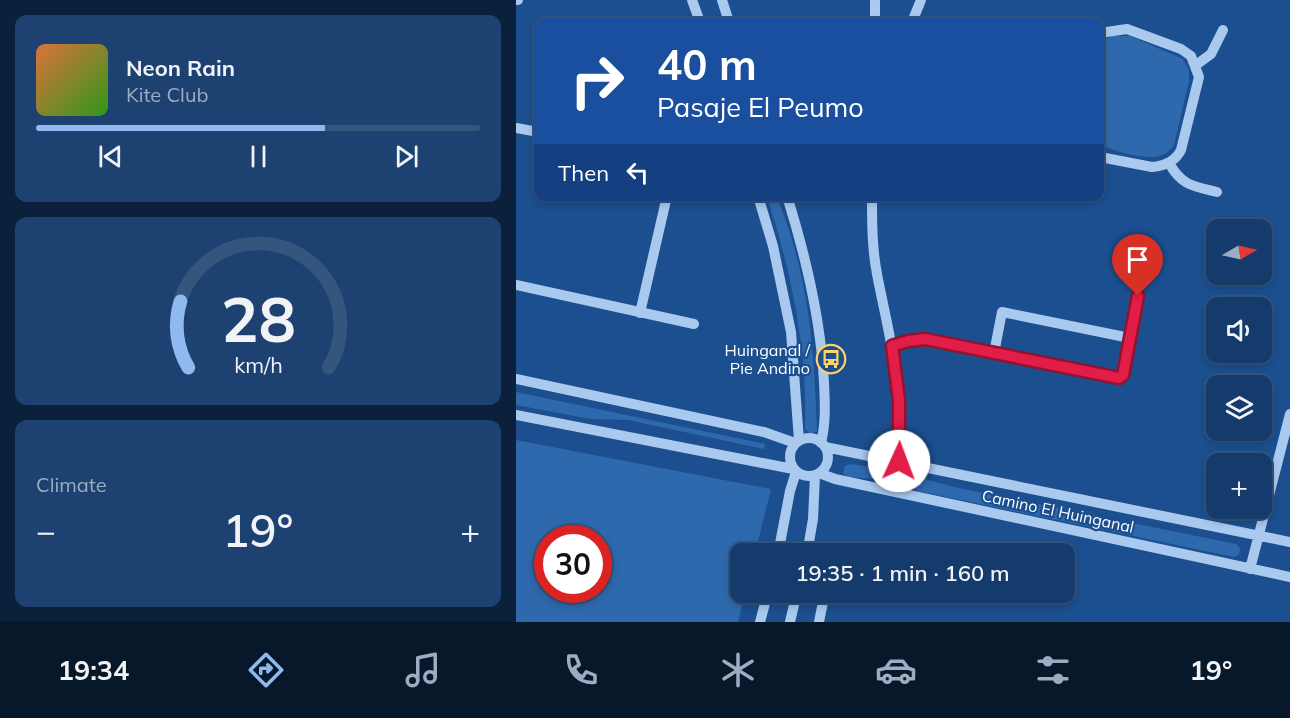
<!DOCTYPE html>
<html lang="en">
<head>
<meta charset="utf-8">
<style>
	body { margin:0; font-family:Mulish,sans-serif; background:#1d4271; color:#f1f3f6; height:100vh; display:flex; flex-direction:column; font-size:22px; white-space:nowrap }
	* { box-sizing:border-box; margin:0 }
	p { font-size:20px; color:#9dadc1 }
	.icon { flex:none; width:33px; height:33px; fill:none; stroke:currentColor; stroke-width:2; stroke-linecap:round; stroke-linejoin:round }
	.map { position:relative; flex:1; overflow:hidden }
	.panel { display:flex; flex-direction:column; gap:15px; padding:15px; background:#0b203b; width:516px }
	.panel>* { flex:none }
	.guide { position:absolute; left:18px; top:18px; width:570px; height:183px; border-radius:12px; box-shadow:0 3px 9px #0003,0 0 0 2px #33557e; background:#1a4fa0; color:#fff; overflow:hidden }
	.needle { width:39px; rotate:81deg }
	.buttons { position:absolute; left:690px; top:219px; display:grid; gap:12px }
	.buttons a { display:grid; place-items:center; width:66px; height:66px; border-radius:12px; background:#143b6b; box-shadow:0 3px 9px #0003,0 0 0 2px #33557e; font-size:30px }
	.speed { position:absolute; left:18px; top:525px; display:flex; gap:12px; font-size:30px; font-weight:700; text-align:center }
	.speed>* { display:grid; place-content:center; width:78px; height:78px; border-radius:50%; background:#143b6b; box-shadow:0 3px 9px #0003,0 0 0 2px #33557e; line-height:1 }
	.speed .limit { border:9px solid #d22; background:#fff; color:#111 }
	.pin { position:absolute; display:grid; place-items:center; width:51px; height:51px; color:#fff; margin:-62px -26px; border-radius:50% 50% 50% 0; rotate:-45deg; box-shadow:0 0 6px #0007 }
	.pin .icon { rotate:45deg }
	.me { position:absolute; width:66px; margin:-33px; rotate:2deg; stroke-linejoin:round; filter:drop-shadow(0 0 4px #0008) }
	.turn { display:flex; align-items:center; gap:21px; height:126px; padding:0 24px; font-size:27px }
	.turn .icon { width:78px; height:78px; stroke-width:2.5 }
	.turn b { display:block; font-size:42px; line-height:51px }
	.then { display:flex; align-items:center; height:57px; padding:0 24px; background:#0003; gap:12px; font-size:22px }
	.big { font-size:45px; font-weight:600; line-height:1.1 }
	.panel .card { flex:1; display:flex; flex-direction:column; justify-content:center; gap:9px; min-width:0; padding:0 21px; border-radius:12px; background:#1d4271 }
	.panel .dial { align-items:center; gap:0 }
	.dial svg { height:156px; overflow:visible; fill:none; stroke:#33557e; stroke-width:7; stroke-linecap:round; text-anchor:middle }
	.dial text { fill:#f1f3f6; stroke:none }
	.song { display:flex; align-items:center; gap:18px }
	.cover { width:72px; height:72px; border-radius:9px; background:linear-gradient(135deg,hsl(20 70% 55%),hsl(110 70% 35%)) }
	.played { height:6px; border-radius:3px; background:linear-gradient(90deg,#90b9f0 65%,#33557e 65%) }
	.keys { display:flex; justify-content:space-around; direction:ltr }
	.heat { display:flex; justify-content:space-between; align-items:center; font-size:33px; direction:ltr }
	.trip { position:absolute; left:214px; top:543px; width:345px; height:60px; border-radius:12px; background:#143b6b; box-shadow:0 3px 9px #0003,0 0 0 2px #33557e; font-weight:600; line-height:60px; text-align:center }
	.tabs { display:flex; height:96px; justify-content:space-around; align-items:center; background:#08182b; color:#9dadc1 }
	.tabs .icon { width:42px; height:42px }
	.tabs .selected { color:#90b9f0 }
	.tabs b { font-size:27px; color:#f1f3f6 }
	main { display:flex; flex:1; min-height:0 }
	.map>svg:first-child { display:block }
	.green { fill:#2e69ad; fill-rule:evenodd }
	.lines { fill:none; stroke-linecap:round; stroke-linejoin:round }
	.minor { stroke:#a9c9ee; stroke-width:10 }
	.route-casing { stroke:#92132f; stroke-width:15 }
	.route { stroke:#e11d48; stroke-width:10 }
	.labels { text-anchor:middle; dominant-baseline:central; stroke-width:4.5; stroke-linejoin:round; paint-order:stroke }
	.poi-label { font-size:16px; fill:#fff; stroke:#1b4f8f; text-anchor:end }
	.street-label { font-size:16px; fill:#fff; stroke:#1b4f8f }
</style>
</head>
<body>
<main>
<section class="panel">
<div class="card">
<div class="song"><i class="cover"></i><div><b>Neon Rain</b><p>Kite Club</p></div></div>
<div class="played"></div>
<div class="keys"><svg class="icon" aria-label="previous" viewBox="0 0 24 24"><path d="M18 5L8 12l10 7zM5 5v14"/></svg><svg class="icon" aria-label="pause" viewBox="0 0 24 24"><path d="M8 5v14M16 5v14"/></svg><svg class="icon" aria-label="next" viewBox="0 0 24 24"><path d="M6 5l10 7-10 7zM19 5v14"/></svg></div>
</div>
<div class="card dial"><svg viewBox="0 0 100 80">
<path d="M14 69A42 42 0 1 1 86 69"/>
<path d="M14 69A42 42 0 0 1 10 35" stroke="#90b9f0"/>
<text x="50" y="56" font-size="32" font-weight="700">28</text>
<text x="50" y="72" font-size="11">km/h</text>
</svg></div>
<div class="card"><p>Climate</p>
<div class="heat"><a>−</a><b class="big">19°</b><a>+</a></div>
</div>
</section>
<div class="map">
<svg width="774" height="622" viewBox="0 0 774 622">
	<rect width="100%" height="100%" fill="#1b4f8f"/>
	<path class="green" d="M598,36H614L667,59L673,70V81L658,145C643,169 606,151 584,146V40Z
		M251,197H261C266,211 272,225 276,240C295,302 299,367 301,431L295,434L289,429C292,350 275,271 251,197Z
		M0,392L249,444L248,449L112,420L75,419L0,405Z
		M0,440L255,489L239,553L225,554V592L229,593L222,622H0ZM32,538H82V590H32Z
		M334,464L354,467L359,472L357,479L332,477L327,473L329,466Z
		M405,478L438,487L720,544L724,549L723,555L718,557L402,491L398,487L400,480Z"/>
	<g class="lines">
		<path class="minor" d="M0,0H2
			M176,0L184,22
			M206,0L213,22
			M359,0V22
			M396,22L405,0
			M584,33L611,29L665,49L675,56L683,77L665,150C659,162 648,166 636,167L584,157
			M680,65L695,54L707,30
			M0,128L22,132
			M653,163C666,186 677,186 701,192
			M242,196L257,246L275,332L283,441
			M271,196C290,257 305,319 308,383C309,403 310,423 305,443
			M356,196C356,223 356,248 361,274C372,333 401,434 374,490
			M0,285L178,324
			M124,313L151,196
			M376,346L391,341L409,339L603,378L607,374L622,296
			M478,353L486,312L614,338
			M0,379L248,432L279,443
			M0,415L277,469
			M274 457a19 19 0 1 1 38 0a19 19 0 1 1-38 0Z
			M309,447L774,542
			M303,473L319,479L774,577
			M262,554L274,491L280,472
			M291,554L297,519L299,476
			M734,569L774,414
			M244,622L252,592
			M274,622L281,592
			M303,622L309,592"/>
	</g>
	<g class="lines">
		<g class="route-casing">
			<path id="route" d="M383,461V400L376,346L392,341L409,339L603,378L607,375L622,296"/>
		</g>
		<use href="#route" class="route"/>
	</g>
	<defs>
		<g id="bus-ring" transform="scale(1.5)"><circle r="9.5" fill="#1b4f8f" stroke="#ffd166" stroke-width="1.5"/><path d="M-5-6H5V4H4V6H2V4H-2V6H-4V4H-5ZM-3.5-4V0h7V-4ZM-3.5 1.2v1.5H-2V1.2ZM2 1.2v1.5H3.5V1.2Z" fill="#ffd166"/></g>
	</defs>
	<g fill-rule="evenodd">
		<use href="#bus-ring" x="315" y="359"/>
	</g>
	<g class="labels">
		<g class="poi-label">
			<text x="294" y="350">Huinganal /<tspan x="294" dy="18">Pie Andino</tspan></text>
		</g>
		<g class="street-label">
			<text transform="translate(542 511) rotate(12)">Camino El Huinganal</text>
		</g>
	</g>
</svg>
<div class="buttons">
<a><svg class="needle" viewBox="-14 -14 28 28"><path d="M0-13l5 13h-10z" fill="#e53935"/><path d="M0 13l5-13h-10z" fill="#9dadc1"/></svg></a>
<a><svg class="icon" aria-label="sound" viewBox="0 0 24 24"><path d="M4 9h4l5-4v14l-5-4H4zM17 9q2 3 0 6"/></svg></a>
<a><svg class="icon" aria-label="layers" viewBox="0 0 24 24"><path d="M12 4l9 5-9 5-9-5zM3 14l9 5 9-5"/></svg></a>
<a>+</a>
</div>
<div class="speed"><div class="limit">30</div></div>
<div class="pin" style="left:622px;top:296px;background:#d93025"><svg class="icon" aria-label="arrive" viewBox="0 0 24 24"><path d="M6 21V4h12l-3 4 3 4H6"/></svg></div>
<svg class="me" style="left:383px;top:461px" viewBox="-20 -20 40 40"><circle r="19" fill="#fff"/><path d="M0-13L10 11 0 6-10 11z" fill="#e11d48"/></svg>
<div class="trip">19:35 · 1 min · 160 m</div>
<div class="guide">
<div class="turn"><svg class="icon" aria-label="right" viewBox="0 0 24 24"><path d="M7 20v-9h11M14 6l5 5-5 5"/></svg><div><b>40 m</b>Pasaje El Peumo</div></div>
<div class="then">Then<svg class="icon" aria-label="left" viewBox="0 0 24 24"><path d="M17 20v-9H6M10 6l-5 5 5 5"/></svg></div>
</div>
</div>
</main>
<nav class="tabs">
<b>19:34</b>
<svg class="icon selected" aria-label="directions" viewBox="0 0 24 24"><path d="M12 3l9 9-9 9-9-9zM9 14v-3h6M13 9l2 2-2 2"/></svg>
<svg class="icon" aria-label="music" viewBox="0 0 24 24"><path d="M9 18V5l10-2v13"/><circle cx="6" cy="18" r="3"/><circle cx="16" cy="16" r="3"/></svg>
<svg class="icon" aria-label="phone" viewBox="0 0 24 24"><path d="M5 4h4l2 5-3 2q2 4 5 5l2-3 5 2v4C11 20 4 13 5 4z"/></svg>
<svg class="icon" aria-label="climate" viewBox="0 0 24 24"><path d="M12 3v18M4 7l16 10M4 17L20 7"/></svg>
<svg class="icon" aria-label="car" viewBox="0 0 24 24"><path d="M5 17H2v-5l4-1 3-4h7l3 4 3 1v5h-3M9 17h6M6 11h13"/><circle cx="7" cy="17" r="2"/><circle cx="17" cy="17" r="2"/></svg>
<svg class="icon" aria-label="filters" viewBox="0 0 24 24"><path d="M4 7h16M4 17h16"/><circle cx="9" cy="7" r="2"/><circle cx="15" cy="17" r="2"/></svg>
<b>19°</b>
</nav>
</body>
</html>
